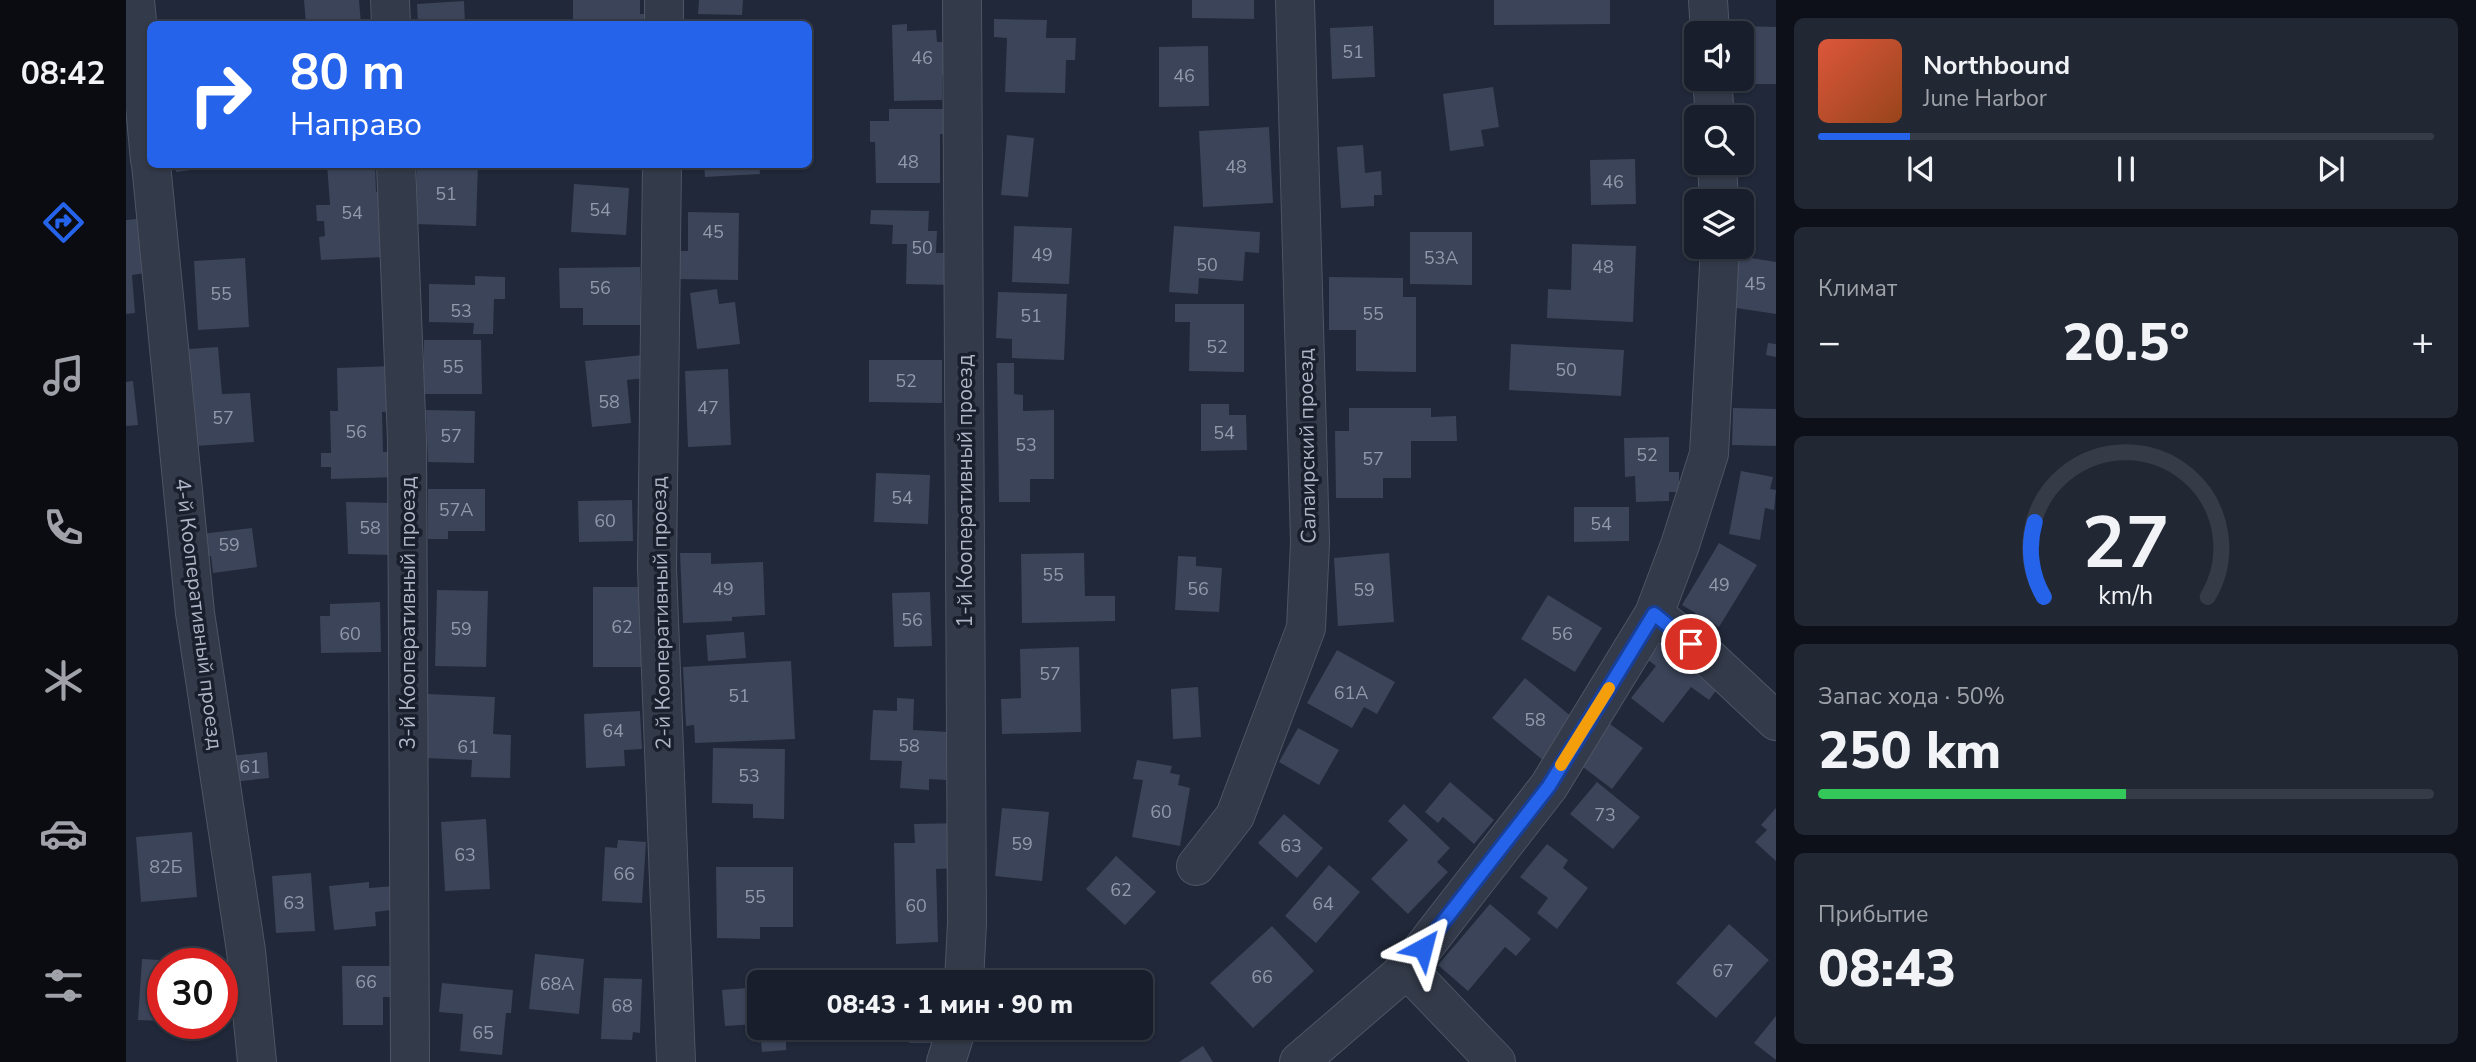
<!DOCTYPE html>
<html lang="ru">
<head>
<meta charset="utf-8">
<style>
	body { margin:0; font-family:"Nunito Sans",sans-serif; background:#212733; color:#f1f3f6; height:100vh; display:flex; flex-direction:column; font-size:26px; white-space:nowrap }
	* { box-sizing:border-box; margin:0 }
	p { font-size:23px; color:#9fa2a9 }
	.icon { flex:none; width:38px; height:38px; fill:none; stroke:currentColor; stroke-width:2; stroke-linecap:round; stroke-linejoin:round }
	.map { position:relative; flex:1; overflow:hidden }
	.details { display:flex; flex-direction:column; gap:18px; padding:18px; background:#0d1018; width:700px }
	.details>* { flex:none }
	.top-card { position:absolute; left:21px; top:21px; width:665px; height:147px; border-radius:10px; box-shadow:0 2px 5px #0004,0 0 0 2px #363c47; background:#2563eb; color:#fff; overflow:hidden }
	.buttons { position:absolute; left:1558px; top:21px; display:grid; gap:14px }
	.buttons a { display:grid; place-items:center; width:70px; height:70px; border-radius:10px; background:#181e2b; box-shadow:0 2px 5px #0004,0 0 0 2px #363c47; font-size:35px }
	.speed { position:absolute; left:21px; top:948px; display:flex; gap:14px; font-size:35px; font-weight:700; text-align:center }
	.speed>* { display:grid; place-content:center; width:91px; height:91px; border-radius:50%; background:#181e2b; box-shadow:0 2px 5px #0004,0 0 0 2px #363c47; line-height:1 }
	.speed .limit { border:10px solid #d22; background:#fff; color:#111 }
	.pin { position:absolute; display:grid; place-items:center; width:60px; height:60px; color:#fff; margin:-30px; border:4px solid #fff; border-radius:50%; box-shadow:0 2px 7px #0007 }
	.me { position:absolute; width:77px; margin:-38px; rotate:38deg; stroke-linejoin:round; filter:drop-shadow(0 0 5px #0008) }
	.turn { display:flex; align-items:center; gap:24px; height:147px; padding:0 28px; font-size:32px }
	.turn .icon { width:91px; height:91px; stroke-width:2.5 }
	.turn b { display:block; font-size:49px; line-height:60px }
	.big { font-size:52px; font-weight:800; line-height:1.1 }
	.details .widget { flex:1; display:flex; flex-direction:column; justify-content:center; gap:10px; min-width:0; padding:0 24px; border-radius:10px; background:#212733 }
	.details .dial { align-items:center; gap:0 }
	.dial svg { height:182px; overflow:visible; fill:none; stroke:#363c47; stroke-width:7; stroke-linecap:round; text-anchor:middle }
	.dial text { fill:#f1f3f6; stroke:none }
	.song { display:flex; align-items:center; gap:21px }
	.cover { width:84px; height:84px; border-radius:10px; background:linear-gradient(135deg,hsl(10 70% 55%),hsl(20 70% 35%)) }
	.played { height:7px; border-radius:4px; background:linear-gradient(90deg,#2563eb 15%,#363c47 15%) }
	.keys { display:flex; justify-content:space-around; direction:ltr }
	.heat { display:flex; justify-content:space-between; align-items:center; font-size:38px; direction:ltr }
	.charge { height:10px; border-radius:5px; background:linear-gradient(90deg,#34c759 50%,#363c47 0) }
	.trip { position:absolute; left:621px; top:970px; width:406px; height:70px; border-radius:10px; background:#181e2b; box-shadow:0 2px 5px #0004,0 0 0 2px #363c47; font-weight:800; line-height:70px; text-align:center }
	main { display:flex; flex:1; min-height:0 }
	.menu { display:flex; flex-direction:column; width:126px; justify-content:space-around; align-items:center; background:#0a0c11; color:#9fa2a9 }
	.menu .icon { width:49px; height:49px }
	.menu .active { color:#2563eb }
	.menu b { font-size:32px; color:#f1f3f6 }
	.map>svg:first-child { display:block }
	.building { fill:#3b4459 }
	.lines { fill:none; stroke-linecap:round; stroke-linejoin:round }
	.minor-casing { stroke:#4e5564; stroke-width:40 }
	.minor { stroke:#333a49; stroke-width:38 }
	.route-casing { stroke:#184099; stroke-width:18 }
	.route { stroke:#2563eb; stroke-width:12 }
	.slow { stroke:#f59e0b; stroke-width:12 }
	.labels { text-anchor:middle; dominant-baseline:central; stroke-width:7; stroke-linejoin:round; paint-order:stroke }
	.number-label { font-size:18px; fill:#9199ab }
	.street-label { font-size:21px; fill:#aeb5c6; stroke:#191f2d }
</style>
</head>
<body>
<main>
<nav class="menu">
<b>08:42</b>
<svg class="icon active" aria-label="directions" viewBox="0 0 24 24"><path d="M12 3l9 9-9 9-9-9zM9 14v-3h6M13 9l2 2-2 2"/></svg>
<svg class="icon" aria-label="music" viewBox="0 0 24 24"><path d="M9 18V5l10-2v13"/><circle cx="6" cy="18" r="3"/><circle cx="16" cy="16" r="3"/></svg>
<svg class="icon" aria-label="phone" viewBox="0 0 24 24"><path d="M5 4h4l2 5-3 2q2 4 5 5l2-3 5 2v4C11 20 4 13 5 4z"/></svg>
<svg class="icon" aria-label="climate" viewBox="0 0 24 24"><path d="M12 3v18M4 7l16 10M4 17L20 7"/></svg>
<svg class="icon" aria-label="car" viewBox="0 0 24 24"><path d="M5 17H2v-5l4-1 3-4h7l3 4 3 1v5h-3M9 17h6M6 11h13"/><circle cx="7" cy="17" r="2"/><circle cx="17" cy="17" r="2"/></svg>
<svg class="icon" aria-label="filters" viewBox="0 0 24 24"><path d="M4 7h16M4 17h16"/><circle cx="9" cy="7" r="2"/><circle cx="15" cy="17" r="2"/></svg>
</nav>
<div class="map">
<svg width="1650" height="1062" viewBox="0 0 1650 1062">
	<rect width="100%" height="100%" fill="#202839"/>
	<path class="building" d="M178,0H233L235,24H180Z
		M447,0H514V14H525L526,24H447Z
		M573,0H617L616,15L572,14Z
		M1066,0H1128V19L1066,18Z
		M1368,0H1484V24L1368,25Z
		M338,1L339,24H292L291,4Z
		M868,19L921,20L920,38H950L949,60H940L939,93L879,92L881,38L868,37Z
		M781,24V31L810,30L811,42H824V74L816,75V100L768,101L766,25Z
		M1247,26L1249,77L1206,79L1204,28Z
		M1614,26L1650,27V84H1613V79H1615Z
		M1082,46L1083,106L1033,107V47Z
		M1367,87L1373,127L1355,130L1358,146L1324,151L1317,94Z
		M763,109H827L828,134H814V183H750L749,142H744V121H763Z
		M1143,127L1147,203L1077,207L1073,131Z
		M881,135L908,138L902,197L875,195Z
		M1237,145L1239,173L1255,171L1256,195H1248V206L1215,208L1211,147Z
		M1509,159L1510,204L1465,205L1464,160Z
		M49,164H94V166L50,172Z
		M201,164H249L250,192L261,191L257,257L195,260L193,237L199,236L198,221H191L190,205H204Z
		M291,164H352L350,226L289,224Z
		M578,164H633L634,174L579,177Z
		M448,184L503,188L500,235L445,232Z
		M745,210L803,211L802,231H811L810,253H831L830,285L780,284L781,244H766L767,225L744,224Z
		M562,212L613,213L612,280L550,279V251H562Z
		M20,218L25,272L6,275L9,313L0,314V220Z
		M888,226L946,228L943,284L886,282Z
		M1048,226L1134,232L1133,253L1119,252L1117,281L1073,278L1072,294L1043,292Z
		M1284,232H1346V285L1284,284Z
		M1446,244L1510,246L1507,322L1421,318L1422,289L1445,290Z
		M1612,256L1650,262V314L1604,307Z
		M119,258L123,327L72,330L68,261Z
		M514,267L515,325H457V308H434L433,268Z
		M349,276L379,277V299H368L367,334H347L348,323L303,322V284L349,285Z
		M1203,277L1277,278V297H1290V372L1230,371V330H1203Z
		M591,289L593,304L609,302L614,344L571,349L564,293Z
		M872,292L941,294L938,360L886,358V339L870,338Z
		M1049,304H1118V372L1063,371L1064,322H1049Z
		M298,340H355L356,394H298Z
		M1642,343L1650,344V357L1640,355Z
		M1385,344L1498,350L1495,396L1383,390Z
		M92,347L96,394L124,393L128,442L70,446L63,349Z
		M517,355L519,378L501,380L505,423L466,427L459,361Z
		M743,360H816V403L743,402Z
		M871,363H888V394L897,395V411L928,410V479H904V502H873Z
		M267,366L268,411L256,412L257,452L273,451L274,477L205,479V467H195V453H205L204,411H212L211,368Z
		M602,369L605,445L562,447L559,371Z
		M7,381L12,425L0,426V382Z
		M1075,404H1103V415H1120L1121,450L1075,451Z
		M1223,408H1305V417L1330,416L1331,441H1285V478H1257V498H1210L1209,431H1223Z
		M1607,408L1650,409V446L1606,445Z
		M300,410L349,411L348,463L302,462Z
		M1543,437V472H1553V492H1543V501L1510,502L1509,476L1499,477L1498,438Z
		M1615,471L1647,477L1644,489L1650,490L1648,510L1639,508L1634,540L1603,534Z
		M750,473L804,475L802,524L748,522Z
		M302,489H359V531H322V539H302Z
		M506,500L507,541L453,542L452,501Z
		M220,502L268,503V555L222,554Z
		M1448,507H1503V541L1448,542Z
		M126,528L131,567L87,573L85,556L79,557L75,534Z
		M1593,543L1631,565L1593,627L1556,605Z
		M554,553H585V564L637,562L639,615L606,617V621L557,623Z
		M958,553L959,596H989V621L896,623L895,554Z
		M1263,553L1268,622L1212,626L1208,558Z
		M1052,556L1070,557V566L1096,568L1093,612L1049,610Z
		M467,587H524L525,667H467Z
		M311,590L362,591L360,667L309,666Z
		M804,592L806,646L768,647L766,593Z
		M1422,595L1476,628L1449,672L1395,639Z
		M254,602L255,652L195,653L194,616H204V604Z
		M618,632L620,658L582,661L580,635Z
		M1539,637L1597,681L1583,700L1565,687L1537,723L1505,698L1530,666L1522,660Z
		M953,647L955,732L876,734L875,699L895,698L894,649Z
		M1211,650L1269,682L1251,714L1238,707L1226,728L1181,703Z
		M665,661L669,739L569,743L568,725L560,726L557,667Z
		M1399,678L1452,722L1419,762L1366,718Z
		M1072,687L1075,737L1047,739L1045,689Z
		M302,694L369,697L367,734L385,735L384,778L345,777L346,760L299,758Z
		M771,698L788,699L787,730L823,732L820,780L803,779V790L774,788L776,761L744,760L747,710L771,711Z
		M514,711L516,749L498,750L499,766L460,768L458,714Z
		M1484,724L1517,748L1486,789L1453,764Z
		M1172,728L1213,750L1193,785L1153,762Z
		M587,748L659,749L658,819L627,818V804L586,803Z
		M141,752L143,778L106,782L104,756Z
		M1011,760L1046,766L1044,773L1054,775L1052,785L1064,788L1054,846L1006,837L1017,780L1007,779Z
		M1324,782L1368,820L1348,844L1317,817L1312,823L1299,812Z
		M1471,782L1514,817L1487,849L1444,814Z
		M1278,804L1324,848L1311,862L1322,872L1282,914L1245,879L1282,840L1262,821Z
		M876,808L923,812L916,881L869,876Z
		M1650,808V861L1629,842L1641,830L1635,825Z
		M1158,814L1197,848L1171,878L1132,843Z
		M360,819L364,889L319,891L315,822Z
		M833,823L835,868L810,869L812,942L770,944L768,843H789L788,824Z
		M66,832L71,897L15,902L10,837Z
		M492,840L520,842L516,903L476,901L479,847L491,848Z
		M1421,844L1442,860L1437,868L1462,888L1431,929L1411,913L1422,898L1394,877Z
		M990,856L1030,892L999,925L960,889Z
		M1203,865L1234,892L1190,943L1159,916Z
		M590,867H667V927H634V939L591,938Z
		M185,873L189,931L150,933L146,876Z
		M243,882V888L270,886L273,909L249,912L250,926L208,930L203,886Z
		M1364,904L1405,939L1390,956L1379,947L1342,991L1312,965Z
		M1603,924L1643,960L1590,1018L1550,983Z
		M1146,926L1188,971L1127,1028L1084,983Z
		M409,954L458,959L453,1014L403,1009Z
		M16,959L68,962V964H37V1021L12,1020Z
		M216,966H264V997H257V1025H217Z
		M478,978L516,979L514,1033L507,1032L506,1040L475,1039Z
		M762,978H817V982H762Z
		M316,983L387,990L385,1013H380L376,1055L334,1051L337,1014L313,1012Z
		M634,987V1027H665L666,1040H660V1050L636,1052L635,1042L632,1043L630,1024L599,1026L596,990Z
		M1650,1016V1060L1628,1043Z
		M783,1027H817V1043H783Z
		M851,1027H917V1031L851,1032Z
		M1077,1046L1087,1062H1053Z"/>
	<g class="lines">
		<g class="minor-casing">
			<path id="minor" d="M9,0L24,160
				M264,0L265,24
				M836,0L841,923L838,982
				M1582,0L1584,33
				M538,24V0
				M1586,79L1589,117
				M1591,163L1593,201
				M25,164L69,613L120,951L131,1062
				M270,164L281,441L284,1062
				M536,164L531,568L550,1062
				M1528,614L1584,659L1650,721
				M1070,866L1109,816L1180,628L1184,543L1169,0
				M1281,969L1370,1062
				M820,1062L831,1027
				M1173,1062L1281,969L1423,786L1528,614L1554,545L1583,454L1594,247"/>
		</g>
		<use href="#minor" class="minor"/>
	</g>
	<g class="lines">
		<g class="route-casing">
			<path id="route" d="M1297,948L1423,786L1528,614L1565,644"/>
		</g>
		<use href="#route" class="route"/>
		<path class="slow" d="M1435,765L1483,688"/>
	</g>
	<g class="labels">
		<g class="number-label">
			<text x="1227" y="52">51</text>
			<text x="796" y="58">46</text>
			<text x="1058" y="76">46</text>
			<text x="782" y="162">48</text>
			<text x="1110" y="167">48</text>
			<text x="1487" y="182">46</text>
			<text x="320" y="194">51</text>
			<text x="474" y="210">54</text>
			<text x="226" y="213">54</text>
			<text x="587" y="232">45</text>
			<text x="796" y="248">50</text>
			<text x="916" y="255">49</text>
			<text x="1315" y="258">53А</text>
			<text x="1081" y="265">50</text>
			<text x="1477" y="267">48</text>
			<text x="1629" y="284">45</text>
			<text x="474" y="288">56</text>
			<text x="95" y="294">55</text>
			<text x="335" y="311">53</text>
			<text x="1247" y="314">55</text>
			<text x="905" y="316">51</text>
			<text x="1091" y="347">52</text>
			<text x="327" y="367">55</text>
			<text x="1440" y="370">50</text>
			<text x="780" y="381">52</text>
			<text x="483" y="402">58</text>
			<text x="582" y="408">47</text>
			<text x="97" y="418">57</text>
			<text x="230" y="432">56</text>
			<text x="1098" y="433">54</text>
			<text x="325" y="436">57</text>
			<text x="900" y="445">53</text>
			<text x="1521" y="455">52</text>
			<text x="1247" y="459">57</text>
			<text x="776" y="498">54</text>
			<text x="330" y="510">57А</text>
			<text x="479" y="521">60</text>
			<text x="1475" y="524">54</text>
			<text x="244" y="528">58</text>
			<text x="103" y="545">59</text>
			<text x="927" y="575">55</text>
			<text x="1593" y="585">49</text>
			<text x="597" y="589">49</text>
			<text x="1072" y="589">56</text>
			<text x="1238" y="590">59</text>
			<text x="786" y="620">56</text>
			<text x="496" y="627">62</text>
			<text x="335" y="629">59</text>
			<text x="224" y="634">60</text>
			<text x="1436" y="634">56</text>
			<text x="924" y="674">57</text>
			<text x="1225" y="693">61А</text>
			<text x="613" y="696">51</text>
			<text x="1409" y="720">58</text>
			<text x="487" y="731">64</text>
			<text x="783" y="746">58</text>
			<text x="342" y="747">61</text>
			<text x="124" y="767">61</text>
			<text x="623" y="776">53</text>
			<text x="1035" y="812">60</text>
			<text x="1479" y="815">73</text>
			<text x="896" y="844">59</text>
			<text x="1165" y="846">63</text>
			<text x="339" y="855">63</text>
			<text x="40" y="867">82Б</text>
			<text x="498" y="874">66</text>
			<text x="995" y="890">62</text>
			<text x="629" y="897">55</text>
			<text x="168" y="903">63</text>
			<text x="1197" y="904">64</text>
			<text x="790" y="906">60</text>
			<text x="1597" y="971">67</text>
			<text x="1136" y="977">66</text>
			<text x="240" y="982">66</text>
			<text x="431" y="984">68А</text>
			<text x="496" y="1006">68</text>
			<text x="357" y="1033">65</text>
		</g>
		<g class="street-label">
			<text transform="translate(1181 446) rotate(-91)">Салаирский проезд</text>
			<text transform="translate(839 491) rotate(-90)">1-й Кооперативный проезд</text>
			<text transform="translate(282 613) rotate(-90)">3-й Кооперативный проезд</text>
			<text transform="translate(535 613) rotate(-91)">2-й Кооперативный проезд</text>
			<text transform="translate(73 614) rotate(83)">4-й Кооперативный проезд</text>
		</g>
	</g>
</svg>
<div class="buttons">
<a><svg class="icon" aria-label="sound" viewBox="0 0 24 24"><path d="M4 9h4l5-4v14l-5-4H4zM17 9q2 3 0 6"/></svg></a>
<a><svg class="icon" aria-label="search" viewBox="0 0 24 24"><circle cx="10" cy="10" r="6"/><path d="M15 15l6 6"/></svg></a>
<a><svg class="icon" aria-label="layers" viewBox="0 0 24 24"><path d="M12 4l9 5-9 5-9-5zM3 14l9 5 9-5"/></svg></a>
</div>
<div class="speed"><div class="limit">30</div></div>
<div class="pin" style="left:1565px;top:644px;background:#d93025"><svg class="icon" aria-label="arrive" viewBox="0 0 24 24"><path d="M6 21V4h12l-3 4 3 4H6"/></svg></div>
<svg class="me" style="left:1297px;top:948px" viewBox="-20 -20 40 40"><path d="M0-17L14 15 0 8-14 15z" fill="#2563eb" stroke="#fff" stroke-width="4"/></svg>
<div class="trip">08:43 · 1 мин · 90 m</div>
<div class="top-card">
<div class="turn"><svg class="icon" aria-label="right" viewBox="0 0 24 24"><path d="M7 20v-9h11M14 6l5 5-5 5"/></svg><div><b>80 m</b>Направо</div></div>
</div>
</div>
<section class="details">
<div class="widget">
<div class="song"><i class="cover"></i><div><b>Northbound</b><p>June Harbor</p></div></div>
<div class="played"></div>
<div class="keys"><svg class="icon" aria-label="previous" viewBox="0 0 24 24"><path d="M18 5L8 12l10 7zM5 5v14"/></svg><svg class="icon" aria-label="pause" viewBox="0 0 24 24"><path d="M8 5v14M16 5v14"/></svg><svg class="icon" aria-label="next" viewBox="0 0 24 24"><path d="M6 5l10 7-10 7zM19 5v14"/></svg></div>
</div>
<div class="widget"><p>Климат</p>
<div class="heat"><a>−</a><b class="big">20.5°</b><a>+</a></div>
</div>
<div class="widget dial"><svg viewBox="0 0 100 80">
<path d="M14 69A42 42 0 1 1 86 69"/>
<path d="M14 69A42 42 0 0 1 10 36" stroke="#2563eb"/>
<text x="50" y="56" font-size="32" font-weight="700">27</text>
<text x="50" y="72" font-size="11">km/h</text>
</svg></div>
<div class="widget"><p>Запас хода · 50%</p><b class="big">250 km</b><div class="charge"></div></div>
<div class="widget"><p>Прибытие</p><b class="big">08:43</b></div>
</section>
</main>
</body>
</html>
